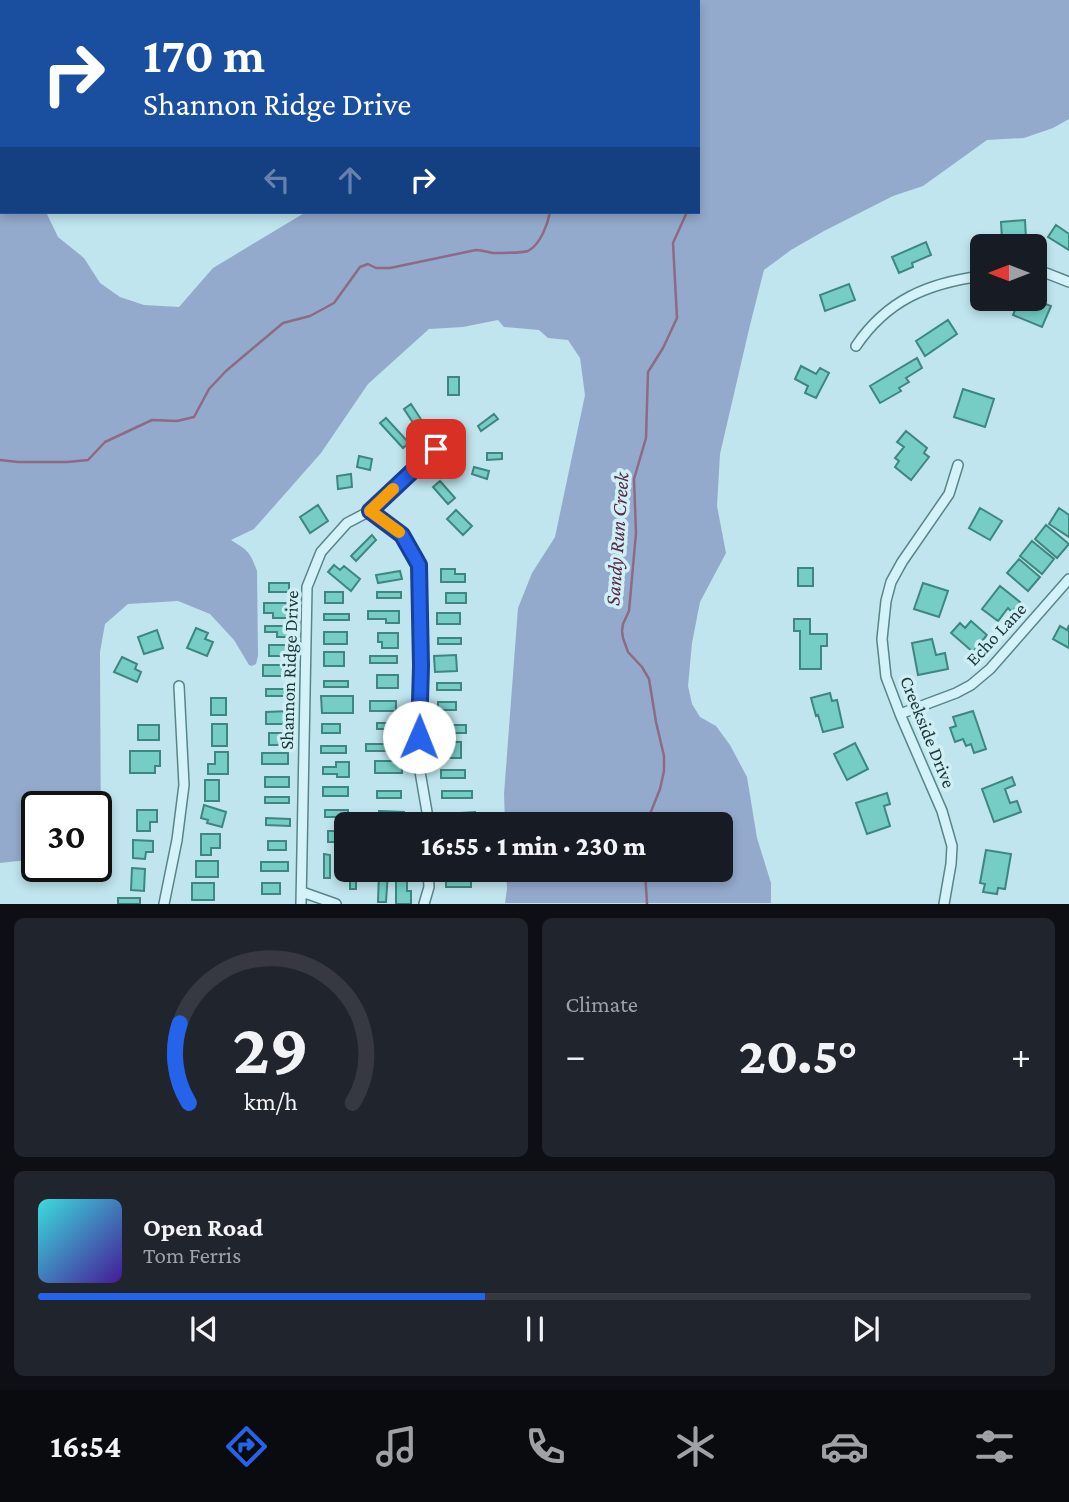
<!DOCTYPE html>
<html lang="en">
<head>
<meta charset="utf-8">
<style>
	body { margin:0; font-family:"Crimson Pro",serif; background:#20242c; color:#f1f3f6; height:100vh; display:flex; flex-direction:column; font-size:26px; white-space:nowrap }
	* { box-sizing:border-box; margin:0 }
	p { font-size:23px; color:#9ea1a6 }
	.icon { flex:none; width:38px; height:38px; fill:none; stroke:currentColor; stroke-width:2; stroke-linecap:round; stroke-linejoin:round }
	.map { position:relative; height:904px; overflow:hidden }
	.details { display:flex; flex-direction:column; gap:14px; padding:14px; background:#0d0f14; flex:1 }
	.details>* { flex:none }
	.hud { position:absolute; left:0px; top:0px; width:700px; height:214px; box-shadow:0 4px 10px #0003; background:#1a4fa0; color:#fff; overflow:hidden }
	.needle { width:46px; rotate:270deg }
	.tools { position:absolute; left:970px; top:234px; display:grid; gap:14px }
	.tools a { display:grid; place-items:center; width:77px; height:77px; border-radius:10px; background:#171b24; box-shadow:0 4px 10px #0003; font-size:35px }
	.speed { position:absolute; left:21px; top:791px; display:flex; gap:14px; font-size:35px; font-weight:700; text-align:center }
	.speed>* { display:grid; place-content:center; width:91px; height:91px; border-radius:50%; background:#171b24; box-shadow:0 4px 10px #0003; line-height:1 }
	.speed .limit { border:4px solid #111; border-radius:10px; background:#fff; color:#111 }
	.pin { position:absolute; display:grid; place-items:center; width:60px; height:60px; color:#fff; margin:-30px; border-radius:14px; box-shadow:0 4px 10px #0006 }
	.me { position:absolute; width:77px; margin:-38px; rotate:1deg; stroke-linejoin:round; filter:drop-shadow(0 0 5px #0008) }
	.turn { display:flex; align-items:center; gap:24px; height:147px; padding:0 28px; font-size:32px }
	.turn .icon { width:91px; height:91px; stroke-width:2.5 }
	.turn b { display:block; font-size:49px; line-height:60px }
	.lanes { display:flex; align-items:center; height:66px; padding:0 28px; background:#0003; justify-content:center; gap:35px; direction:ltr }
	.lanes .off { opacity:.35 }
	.big { font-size:52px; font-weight:800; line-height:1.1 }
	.details .card { flex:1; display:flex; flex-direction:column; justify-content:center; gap:10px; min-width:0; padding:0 24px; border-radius:10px; background:#20242c }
	.details .dial { align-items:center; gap:0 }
	.dial svg { height:182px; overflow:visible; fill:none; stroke:#363941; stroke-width:7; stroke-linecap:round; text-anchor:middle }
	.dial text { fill:#f1f3f6; stroke:none }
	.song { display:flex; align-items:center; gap:21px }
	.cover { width:84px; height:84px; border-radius:10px; background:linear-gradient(135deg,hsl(180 70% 55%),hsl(260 70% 35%)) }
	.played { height:7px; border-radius:4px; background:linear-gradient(90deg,#2563eb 45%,#363941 45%) }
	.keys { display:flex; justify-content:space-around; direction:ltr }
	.heat { display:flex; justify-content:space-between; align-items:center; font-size:38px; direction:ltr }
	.details .tiles { flex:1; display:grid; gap:14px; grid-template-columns:1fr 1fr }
	.card:last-child { grid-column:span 2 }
	.trip { position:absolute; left:334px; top:812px; width:399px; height:70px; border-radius:10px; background:#171b24; box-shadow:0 4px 10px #0003; font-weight:800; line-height:70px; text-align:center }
	.tabs { display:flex; height:112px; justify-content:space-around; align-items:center; background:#090b0e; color:#9ea1a6 }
	.tabs .icon { width:49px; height:49px }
	.tabs .on { color:#2563eb }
	.tabs b { font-size:32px; color:#f1f3f6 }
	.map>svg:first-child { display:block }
	.green { fill:#94aacc }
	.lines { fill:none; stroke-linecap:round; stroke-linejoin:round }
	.stream { stroke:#8e6a85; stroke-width:2.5 }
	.building { fill:#75cdc5; stroke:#3d877f; stroke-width:2 }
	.lane-casing { stroke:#588687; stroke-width:8 }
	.street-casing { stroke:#588687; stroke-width:12 }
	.path { stroke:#588687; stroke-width:2; stroke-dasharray:5 3.5; stroke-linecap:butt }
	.lane { stroke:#d3f2f9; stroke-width:4.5 }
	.street { stroke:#d3f2f9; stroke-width:9 }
	.route-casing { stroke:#184099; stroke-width:18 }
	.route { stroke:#2563eb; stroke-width:12 }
	.slow { stroke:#f59e0b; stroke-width:12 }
	.labels { text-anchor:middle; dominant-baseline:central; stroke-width:7; stroke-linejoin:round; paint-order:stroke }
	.street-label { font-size:19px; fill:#1c3736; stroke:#cfeef6 }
	.water-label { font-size:21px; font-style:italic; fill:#572b44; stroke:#cfeef6 }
</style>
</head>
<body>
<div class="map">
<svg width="1069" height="904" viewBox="0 0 1069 904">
	<rect width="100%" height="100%" fill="#c0e5ee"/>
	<path class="green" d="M523,0H1069V119L1053,128L1024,138L987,140L923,186L893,196L824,231L791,250L764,270L750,325L720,454L717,506L726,553L700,602L692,643L688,686L692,704L700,717L716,726L730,745L747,777L757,838L771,883V903H505L507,889L506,870H721V824H505L504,794L518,608L532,573L555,537L585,395L580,358L568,340L548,338L539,330L504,327L498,320L463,327L429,329L368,384L321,453L254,529L231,540C247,550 250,551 257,571L258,656L256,664L252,666L249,665L234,640L210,614L178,601L128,604L105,624L100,652L101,852L96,853V807H37V859L0,863V178L2,179V212H46L58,237L84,258L100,283L120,297L144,305L179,307L213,268L306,212H698V2H522Z"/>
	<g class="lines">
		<path class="stream" d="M677,2L680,0
			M0,460L18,462H67L88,460L105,442L152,420L177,421L194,417L209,389L226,371L283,323L310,316L334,303L360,267L368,264L376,268H390L476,250C483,250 487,252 493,253C499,253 523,253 528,251C540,245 548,224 550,212
			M646,824L660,789L664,771V756L656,722L649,679L642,667L628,652L623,638L622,631L623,624L629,611L636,533L634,479L646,438L648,372L663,348L677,318L673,243L687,212
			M645,870L647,904"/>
	</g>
	<path class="building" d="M1025,220L1026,239L1002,240L1001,222Z
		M1056,225L1069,234V250L1048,237Z
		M926,242L931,255L912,263L913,267L899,273L892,257Z
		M849,284L855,300L825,311L820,295Z
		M1019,301L1037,309L1040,302L1051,306L1042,327L1013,315Z
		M948,320L957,334L925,356L916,341Z
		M917,358L922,368L906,378L909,382L899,388L901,391L880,403L870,386Z
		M801,366L816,374L820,368L829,373L816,398L805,393L808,386L795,379Z
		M448,377H459V395H448Z
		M963,389L994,399L985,427L954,417Z
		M411,404L426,427L419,432L404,409Z
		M494,414L498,419L481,431L478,426Z
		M386,418L409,443L403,448L380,423Z
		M906,431L927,448L924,453L929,457L911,480L895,467L899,461L895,458L904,447L897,442Z
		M487,453H502V459L487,460Z
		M359,456L372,459L370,470L357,467Z
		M474,467L489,471L487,479L472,474Z
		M351,474L352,487L338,489L337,476Z
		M440,481L455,498L448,504L433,487Z
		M318,505L328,521L310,533L300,517Z
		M980,508L1002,521L990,540L969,528Z
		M1059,508L1069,515V537L1049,524Z
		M456,510L472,526L463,535L447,519Z
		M1046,525L1069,544L1057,558L1035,539Z
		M372,535L376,540L356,561L351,556Z
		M1032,541L1054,559L1042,574L1020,556Z
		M1019,559L1040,577L1028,591L1007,573Z
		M334,565L340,570L344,566L360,579L351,591L328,572Z
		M798,568H813V586H798Z
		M441,569H455V574H465V582H441Z
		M400,571L402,579L378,583L376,575Z
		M269,583H289V592H269Z
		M923,583L948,591L939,617L914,609Z
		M1000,586L1020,602L1012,612L1008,608L998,621L982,609Z
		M325,592H343V603H325Z
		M377,592H401V598H377Z
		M446,593H466V603H446Z
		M264,603H288V618H273V613H264Z
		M368,611H399V623H386V619H368Z
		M437,613H460V624H437Z
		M324,614H349V620H324Z
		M794,619H810V634H827V646H821V669H800V631H794Z
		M971,621L987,635L973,652L951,633L960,623L965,628Z
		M1069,625V648L1053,639L1060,626L1067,630Z
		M265,626H290V637H277V632H265Z
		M196,628L208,633L205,639L213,642L207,656L187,648Z
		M157,630L163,648L144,654L138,637Z
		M324,632H347V644H324Z
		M378,633H398V648H382V642H378Z
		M438,638H461V644H438Z
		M932,639L936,655L945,653L948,669L918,675L912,643Z
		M269,645H291V656H269Z
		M324,652H344V666H324Z
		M456,655L457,671L435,672L434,656Z
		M370,656H397V663H370Z
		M122,657L137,664L135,669L141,672L137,682L114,672Z
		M263,665H287V676H263Z
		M377,675H398V688H377Z
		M324,681H348V687H324Z
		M437,683H461V690H437Z
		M266,689H291V696H266Z
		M830,693L832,701L837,700L843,727L823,732L818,715L816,716L811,698Z
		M321,696H353V713H322Z
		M211,698H226V715H211Z
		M370,701H396V711H370Z
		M438,702H456V710H438Z
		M290,711V724H266V712Z
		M973,711L986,749L974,753L971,744L966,746L963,739L955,742L950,728L956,726L953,717Z
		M377,723H398V729H377Z
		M212,724H227V746H212Z
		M322,724H340V733H322Z
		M138,725H159V740H138Z
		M437,725H466V733H453V737H443V733H437Z
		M269,733H289V745H269Z
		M440,742H461V758H440Z
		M855,743L868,769L847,780L834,754Z
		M366,744H397V751H366Z
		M321,746H346V753H321Z
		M130,751H160V766H155V773H130Z
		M215,752H228V774H208V764H215Z
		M262,753H288V764H262Z
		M375,761H402V773H375Z
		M336,762H349V777H337V774H323V767H336Z
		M441,770H465V778H441Z
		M265,777H289V787H265Z
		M1012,777L1015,785L1005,789L1010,803L1017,801L1021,812L994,822L982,789Z
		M205,780H219V801H205Z
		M323,787H348V796H323Z
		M377,791H401V798H377Z
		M442,791H472V798H442Z
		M887,793L890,804L884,806L890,826L867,834L856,803Z
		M265,797H289V803H265Z
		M204,805L226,812L222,827L207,823L208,820L201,818Z
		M137,810H157V822H150V831H137Z
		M325,810H348V817H325Z
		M379,811L404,812V820L379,819Z
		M475,812V817L446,819V814Z
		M266,818L290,819V826L266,825Z
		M328,831H339V842H328Z
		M201,834H220V848H211V855H201Z
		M133,840L153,841V852H146L145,859L133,858Z
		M268,841H286V850H268Z
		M986,850L1011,854L1005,889L998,888L997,894L983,892L985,884L980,883Z
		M324,854L330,855V878H324Z
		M196,861H218V877H196Z
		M261,862H288V871H261Z
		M132,868L145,869L144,891L131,890Z
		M346,870H356V889H350V881H346Z
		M379,872H388L386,902H378Z
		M396,880H407V891H411V904H396Z
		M446,880H471V887H446Z
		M192,883H214V900H192Z
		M262,883H280V894H262Z
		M118,898H140V904H118Z"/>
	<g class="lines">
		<g class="lane-casing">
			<path id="lane" d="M37,0V2
				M0,58H2"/>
		</g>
		<g class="street-casing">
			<path id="street" d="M1034,273H1046L1069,282
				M856,346C887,300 928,283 982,276
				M370,511L403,535L419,565L420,666L418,760L427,812V824
				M900,714L956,693L971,685L990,669L1069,579
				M302,892L336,904
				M164,904L177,840L184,785L179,686
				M301,904L307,587L321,552L347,523L370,511L435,449
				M424,904L429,887L428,870
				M944,904L951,864L952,846L942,811L900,714L886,677L882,639L886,601L891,582L902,562L949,494L958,465"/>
		</g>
		<path class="path" d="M471,2L474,0
			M0,161L2,162"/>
		<use href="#lane" class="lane"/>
		<use href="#street" class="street"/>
	</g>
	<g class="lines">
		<g class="route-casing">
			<path id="route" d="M419,737L421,666L419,565L402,535L370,511L436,449"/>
		</g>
		<use href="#route" class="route"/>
		<path class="slow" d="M393,489L370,511L399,532"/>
	</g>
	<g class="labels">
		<g class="street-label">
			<text transform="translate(996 634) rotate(-47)">Echo Lane</text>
			<text transform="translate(289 670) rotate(-88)">Shannon Ridge Drive</text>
			<text transform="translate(928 732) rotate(68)">Creekside Drive</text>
		</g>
		<g class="water-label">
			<text transform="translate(617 539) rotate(-86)">Sandy Run Creek</text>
		</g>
	</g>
</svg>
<div class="tools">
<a><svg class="needle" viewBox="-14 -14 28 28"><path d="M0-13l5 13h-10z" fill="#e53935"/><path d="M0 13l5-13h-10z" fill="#9ea1a6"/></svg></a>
</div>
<div class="speed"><div class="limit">30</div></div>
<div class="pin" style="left:436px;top:449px;background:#d93025"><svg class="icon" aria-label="arrive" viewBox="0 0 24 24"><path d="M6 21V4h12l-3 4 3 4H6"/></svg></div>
<svg class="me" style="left:419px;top:737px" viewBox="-20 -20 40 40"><circle r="19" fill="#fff"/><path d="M0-13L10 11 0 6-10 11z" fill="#2563eb"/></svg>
<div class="trip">16:55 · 1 min · 230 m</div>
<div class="hud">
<div class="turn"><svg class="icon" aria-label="right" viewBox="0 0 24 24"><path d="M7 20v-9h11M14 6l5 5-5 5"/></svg><div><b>170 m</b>Shannon Ridge Drive</div></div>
<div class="lanes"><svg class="icon off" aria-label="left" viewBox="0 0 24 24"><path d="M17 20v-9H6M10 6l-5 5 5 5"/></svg><svg class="icon off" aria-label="ahead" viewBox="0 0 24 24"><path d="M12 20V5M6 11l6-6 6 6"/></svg><svg class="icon" aria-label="right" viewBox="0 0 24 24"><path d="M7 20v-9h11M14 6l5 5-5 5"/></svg></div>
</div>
</div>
<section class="details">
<div class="tiles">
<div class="card dial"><svg viewBox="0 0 100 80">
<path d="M14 69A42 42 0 1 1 86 69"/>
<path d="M14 69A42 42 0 0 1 10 34" stroke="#2563eb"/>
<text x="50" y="56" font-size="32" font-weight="700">29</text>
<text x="50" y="72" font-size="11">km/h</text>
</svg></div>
<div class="card"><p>Climate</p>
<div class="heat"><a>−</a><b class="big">20.5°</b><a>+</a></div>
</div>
<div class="card">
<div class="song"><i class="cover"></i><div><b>Open Road</b><p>Tom Ferris</p></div></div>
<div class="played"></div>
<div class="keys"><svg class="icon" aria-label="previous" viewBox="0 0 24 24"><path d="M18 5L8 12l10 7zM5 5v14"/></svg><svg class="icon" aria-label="pause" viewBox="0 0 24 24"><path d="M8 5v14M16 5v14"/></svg><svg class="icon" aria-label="next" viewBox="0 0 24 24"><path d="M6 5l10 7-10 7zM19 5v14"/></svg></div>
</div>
</div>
</section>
<nav class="tabs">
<b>16:54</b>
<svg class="icon on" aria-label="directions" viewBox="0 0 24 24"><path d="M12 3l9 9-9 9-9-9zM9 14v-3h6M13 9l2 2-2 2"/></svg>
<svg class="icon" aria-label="music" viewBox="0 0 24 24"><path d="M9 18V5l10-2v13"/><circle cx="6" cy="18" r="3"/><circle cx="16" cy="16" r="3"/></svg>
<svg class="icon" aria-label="phone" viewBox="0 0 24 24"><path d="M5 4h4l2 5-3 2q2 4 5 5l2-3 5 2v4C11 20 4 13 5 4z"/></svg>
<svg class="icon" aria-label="climate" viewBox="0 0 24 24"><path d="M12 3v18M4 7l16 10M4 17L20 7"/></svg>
<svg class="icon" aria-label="car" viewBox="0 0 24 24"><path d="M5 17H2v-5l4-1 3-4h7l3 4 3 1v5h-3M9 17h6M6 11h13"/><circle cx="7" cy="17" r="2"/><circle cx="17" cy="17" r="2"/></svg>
<svg class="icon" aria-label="filters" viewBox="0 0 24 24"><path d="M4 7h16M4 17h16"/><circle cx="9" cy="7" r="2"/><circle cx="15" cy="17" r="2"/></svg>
</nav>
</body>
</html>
